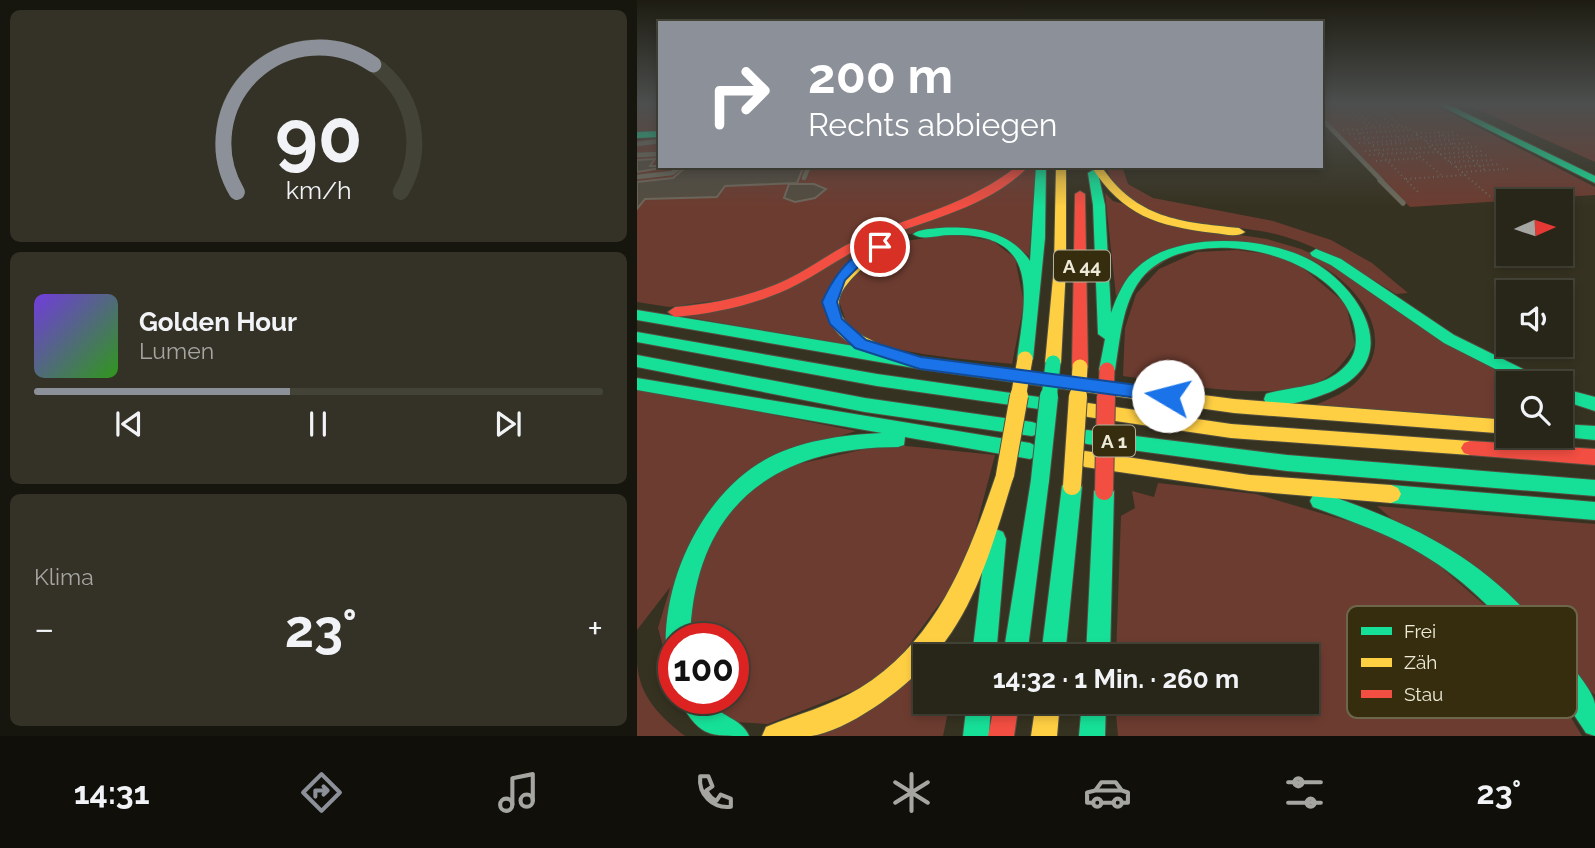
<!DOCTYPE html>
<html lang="de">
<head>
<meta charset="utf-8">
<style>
	body { margin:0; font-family:Raleway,sans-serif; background:#343226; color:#f1f3f6; height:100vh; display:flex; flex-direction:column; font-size:26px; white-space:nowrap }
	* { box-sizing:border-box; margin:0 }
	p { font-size:23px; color:#a5a5a2 }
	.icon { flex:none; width:38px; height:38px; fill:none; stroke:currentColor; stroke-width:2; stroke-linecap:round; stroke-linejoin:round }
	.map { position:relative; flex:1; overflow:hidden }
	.sheet { display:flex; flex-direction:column; gap:10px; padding:10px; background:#16150e; width:637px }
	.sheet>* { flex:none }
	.hud { position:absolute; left:21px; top:21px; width:665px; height:147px; border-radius:0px; box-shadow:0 4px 10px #0003,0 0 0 2px #444338; background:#8c9099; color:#fff; overflow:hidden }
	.needle { width:46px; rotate:87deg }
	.tools { position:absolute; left:859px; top:189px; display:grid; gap:14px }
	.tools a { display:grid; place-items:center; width:77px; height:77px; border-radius:0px; background:#282619; box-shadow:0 4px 10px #0003,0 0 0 2px #444338; font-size:35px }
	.speed { position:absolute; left:21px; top:623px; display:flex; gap:14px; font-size:35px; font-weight:700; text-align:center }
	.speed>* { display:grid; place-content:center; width:91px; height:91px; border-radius:50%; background:#282619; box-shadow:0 4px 10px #0003,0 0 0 2px #444338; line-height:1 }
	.speed .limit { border:10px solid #d22; background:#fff; color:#111 }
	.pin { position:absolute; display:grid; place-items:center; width:60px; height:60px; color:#fff; margin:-30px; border:4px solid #fff; border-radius:50%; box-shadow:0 2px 7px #0007 }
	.me { position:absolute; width:77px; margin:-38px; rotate:278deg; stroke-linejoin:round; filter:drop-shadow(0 0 5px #0008) }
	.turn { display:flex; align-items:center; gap:24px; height:147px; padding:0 35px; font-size:32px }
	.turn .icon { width:91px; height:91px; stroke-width:2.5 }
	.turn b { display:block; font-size:49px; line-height:60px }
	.big { font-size:52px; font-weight:700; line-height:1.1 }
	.sheet .tile { flex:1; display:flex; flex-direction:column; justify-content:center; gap:10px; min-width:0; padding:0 24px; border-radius:10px; background:#343226 }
	.sheet .dial { align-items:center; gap:0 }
	.dial svg { height:182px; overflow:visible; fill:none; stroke:#444338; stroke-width:7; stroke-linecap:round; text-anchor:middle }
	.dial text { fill:#f1f3f6; stroke:none }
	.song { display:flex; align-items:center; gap:21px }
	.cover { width:84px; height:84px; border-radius:10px; background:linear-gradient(135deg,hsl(260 70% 55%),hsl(110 70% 35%)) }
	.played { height:7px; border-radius:4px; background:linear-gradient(90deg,#8c9099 45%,#444338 45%) }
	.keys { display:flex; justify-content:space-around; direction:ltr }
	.heat { display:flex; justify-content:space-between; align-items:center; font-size:38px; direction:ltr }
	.trip { position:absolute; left:276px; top:644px; width:406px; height:70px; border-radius:0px; background:#282619; box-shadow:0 4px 10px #0003,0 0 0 2px #444338; font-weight:700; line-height:70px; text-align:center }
	.tab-bar { display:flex; height:112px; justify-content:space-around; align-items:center; background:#100f0a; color:#a5a5a2 }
	.tab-bar .icon { width:49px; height:49px }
	.tab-bar .on { color:#8c9099 }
	.tab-bar b { font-size:32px; color:#f1f3f6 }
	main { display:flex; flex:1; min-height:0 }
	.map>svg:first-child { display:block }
	.green { fill:#6d3c30 }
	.building { fill:#534c40; stroke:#6f675b; stroke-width:2 }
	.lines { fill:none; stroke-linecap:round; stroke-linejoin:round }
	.lane-far1-casing { stroke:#534f40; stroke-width:5 }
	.lane-casing { stroke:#534f40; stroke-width:6 }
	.fast-casing { stroke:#534f40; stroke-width:2 }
	.slow-casing { stroke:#534f40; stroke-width:2 }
	.jam-casing { stroke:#534f40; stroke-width:2 }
	.path { stroke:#726e62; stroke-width:2; stroke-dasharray:1 3.5; stroke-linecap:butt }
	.lane-far1 { stroke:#6e6b5d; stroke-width:4.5 }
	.lane { stroke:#6e6b5d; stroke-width:5 }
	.fast { fill:#16e098; fill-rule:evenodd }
	.slow { fill:#ffcf43; fill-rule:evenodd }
	.jam { fill:#f24e42; fill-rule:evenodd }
	.fast-bridge-far1-casing { stroke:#534f40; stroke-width:17; stroke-linecap:butt }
	.fast-bridge-casing { stroke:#534f40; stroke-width:20; stroke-linecap:butt }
	.slow-bridge-far1-casing { stroke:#534f40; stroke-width:17; stroke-linecap:butt }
	.slow-bridge-casing { stroke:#534f40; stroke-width:20; stroke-linecap:butt }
	.jam-bridge-far1-casing { stroke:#534f40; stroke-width:17; stroke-linecap:butt }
	.jam-bridge-casing { stroke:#534f40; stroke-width:20; stroke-linecap:butt }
	.fast-bridge-far1 { stroke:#16e098; stroke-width:15 }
	.fast-bridge { stroke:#16e098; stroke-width:18 }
	.slow-bridge-far1 { stroke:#ffcf43; stroke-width:15 }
	.slow-bridge { stroke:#ffcf43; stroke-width:18 }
	.jam-bridge-far1 { stroke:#f24e42; stroke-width:15 }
	.jam-bridge { stroke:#f24e42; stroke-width:18 }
	.route { fill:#1a73e8; stroke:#114b97; stroke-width:2 }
	.labels { text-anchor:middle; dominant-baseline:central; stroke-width:7; stroke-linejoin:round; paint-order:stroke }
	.shield { fill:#352d0d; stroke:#b6b19b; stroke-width:2 }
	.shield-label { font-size:19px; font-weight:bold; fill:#eeead8 }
	.key { fill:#352d0d; stroke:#6c664a; stroke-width:2 }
	.key-label { font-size:19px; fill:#eeead8 }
</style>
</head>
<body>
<main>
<section class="sheet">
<div class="tile dial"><svg viewBox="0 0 100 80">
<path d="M14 69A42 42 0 1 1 86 69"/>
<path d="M14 69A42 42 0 0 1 74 13" stroke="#8c9099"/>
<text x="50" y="56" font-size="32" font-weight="700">90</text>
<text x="50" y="72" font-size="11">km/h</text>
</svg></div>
<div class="tile">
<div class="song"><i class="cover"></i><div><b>Golden Hour</b><p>Lumen</p></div></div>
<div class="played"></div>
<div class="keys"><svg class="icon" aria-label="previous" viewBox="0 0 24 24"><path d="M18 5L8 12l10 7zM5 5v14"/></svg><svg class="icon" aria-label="pause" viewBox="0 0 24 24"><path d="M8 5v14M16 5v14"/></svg><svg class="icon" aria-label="next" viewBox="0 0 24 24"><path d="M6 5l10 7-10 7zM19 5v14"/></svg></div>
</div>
<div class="tile"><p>Klima</p>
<div class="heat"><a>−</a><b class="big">23°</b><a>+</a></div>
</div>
</section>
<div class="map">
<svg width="958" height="736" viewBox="0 0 958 736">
	<rect width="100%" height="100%" fill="#363221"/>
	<path class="green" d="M0,104H23V130L0,132Z
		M684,104H796L958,187V195L773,207L684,118Z
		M829,104H958V162Z
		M23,138V166H379L343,194L107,297L32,307L0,302V140Z
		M390,166H399L392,256C385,251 377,243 369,241C323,228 258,224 219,258C207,269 198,289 189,303L222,347L44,316L58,315L307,215Z
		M469,166H485L491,184L516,198L636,221L694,240L735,263L771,293L759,294C723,271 690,250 649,237C595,219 489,234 469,166Z
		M468,193L476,201L589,233L630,239L664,249L690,261L875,377L891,383H872L871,420L678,405C695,398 711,392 723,378C767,329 706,269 660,254C641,247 616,249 596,247C585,246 570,241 559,243C549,244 492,287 479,296Z
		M315,234L356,241L378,258L387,303L375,364C341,360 230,354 212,327C208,320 205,309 202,301L210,280L246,251L269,241Z
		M600,250L637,255L666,268L709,304L718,345C709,360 698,375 681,382C629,403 541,383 486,376L488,328L499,294L522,269L560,252Z
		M0,388L219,431L133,458L0,630Z
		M250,444L358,455L328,569L247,679L131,724L99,722L46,699L96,698V639H37V687L21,628L40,565L131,471Z
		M521,483L619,494L724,525L786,552L887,639L945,736H481L478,702H670V656H479L484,516L498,508L495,491L517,497Z
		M740,506L958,524V695Z
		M289,662V702H313L306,736H177L214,721Z
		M0,663C2,696 23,717 48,736H0Z"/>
	<path class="building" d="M18,159L13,166H36L0,172V160Z
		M50,166H167L160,183L88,186L80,197L8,199L0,209V182L36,178Z
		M152,184H177L189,189L178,198L158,202L147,198Z"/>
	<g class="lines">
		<g class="lane-far1-casing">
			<path id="lane-far1" d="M684,118L745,181
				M0,144L23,141
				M0,155L23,154
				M0,177L35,173L45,166
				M167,178L172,166"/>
		</g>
		<g class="lane-casing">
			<path id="lane" d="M743,180L766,203"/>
		</g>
		<g class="fast-casing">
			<path id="fast" d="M800,104H810L958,176V183Z
				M23,131V137L0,138V132Z
				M399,166H409L408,238L396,359L388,365L380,359C389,295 404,232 313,235C301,235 285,241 276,234C283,229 293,229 303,228C337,226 373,231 393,261Z
				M456,170L461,173L468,205L474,313C480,296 487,279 501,267C538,232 625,236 669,258C717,281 769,353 701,388C685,397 646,409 629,404L627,399L629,394C658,385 690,389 711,363C721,351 720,336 716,322C695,250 550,220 504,279C485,304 483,340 478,370L470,376L464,374L462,370L468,339L461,334L456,205L451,173Z
				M679,249L704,259L817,335L906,379L908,383H886L807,343L694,265L675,256L673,253Z
				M0,310L283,357L441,379L447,381L449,385L447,389L441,391L283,369L0,320Z
				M0,332L240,374L402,397L408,398L410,403L408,408L402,409L240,386L0,342Z
				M0,355L228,398L395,422L401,424L404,429L401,434L395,436L228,412L0,367Z
				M0,378L393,443L399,446L402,451L399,456L393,459L268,437L267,445L261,447C135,447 57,508 53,639H37V690C34,678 30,665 29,653C25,583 62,502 121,464C157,441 204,435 245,433L0,390Z
				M924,388L958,397V411L924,400Z
				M924,424L958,426V440L918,436H924Z
				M450,430L650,455L958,480V496L650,471L450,444L444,442L441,437L444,432Z
				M403,472L410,474L412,480L390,656H366L394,480L396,474Z
				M435,478L442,480L445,486L428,656H404L425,486L428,480Z
				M467,482L474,485L477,491L473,656H449L457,491L460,485Z
				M754,485L958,502V520L754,503L747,500L744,494L747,488Z
				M683,492C782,526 854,561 919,647C929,660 956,689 958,704C958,714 958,726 958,736L949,733C900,658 848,585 765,543C737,529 706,518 676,507L673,501L676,495Z
				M359,529L366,532L369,539L359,656H335L349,539L352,532Z
				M40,698H69C82,717 105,718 112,736C67,736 64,736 40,698Z
				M330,702H354L352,736H326Z
				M445,702H469L468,736H442Z"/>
		</g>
		<g class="slow-casing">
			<path id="slow" d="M419,166H429V267L424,363L416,369L408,363L417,267Z
				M454,166H464C500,219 543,222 602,228L608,232C600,238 587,234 577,233C520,226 486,216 454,166Z
				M237,247L243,251C222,275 178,298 218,331C227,338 239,340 246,349L238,354C190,340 172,304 211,266C218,259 227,250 237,247Z
				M441,379L597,399L872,420V434L597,413L441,391L435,389L433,385L435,381Z
				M451,403L594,424L833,441L839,443L842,448L839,453L833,455L594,438L451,417L445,415L443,410L445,405Z
				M448,451L613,475L754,485L761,488L764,494L761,500L754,503L613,491L448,467L442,464L439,459L442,454Z
				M368,467L375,469L377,475C358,536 340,608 296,656H289V664C265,691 210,731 174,736C159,736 141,736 125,736L129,727C160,714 194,706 223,688C301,640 331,557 359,475L361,469Z
				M399,702H423L420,736H394Z"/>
		</g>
		<g class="jam-casing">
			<path id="jam" d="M380,166H392C351,209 287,220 235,242C209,254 186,271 161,284C123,304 80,313 38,317L31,312L38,307C77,304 116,296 151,279C177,266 200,248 226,237C279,215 334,203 380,166Z
				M443,191L448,194L451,367L443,373L435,367L438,194Z
				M833,441L958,449V465L833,455L827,453L824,448L827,443Z
				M358,702H382L377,736H351Z"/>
		</g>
		<path class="path" d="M706,104L732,128
			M712,104L738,128
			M719,104L745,127
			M730,104L756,126
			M738,104L764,126
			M727,106L729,108
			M706,130L764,126L775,130L854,197
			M720,130L782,193
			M801,132L849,171
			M779,133L816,132
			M712,134L772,130
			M761,137L782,135
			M784,137L823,135
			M718,139L760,136
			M789,141L828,139
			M722,143L785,139
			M736,145L768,143
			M795,145L833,143
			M774,149L795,147
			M798,149L840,147
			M728,151L774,148
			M801,152L779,153L805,176
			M803,154L845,151
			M732,155L778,152
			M808,158L851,155
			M739,161L784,158
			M813,162L858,160
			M819,167L864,164
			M825,172L871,169
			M769,179L828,175"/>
		<use href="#lane-far1" class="lane-far1"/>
		<use href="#lane" class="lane"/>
		<use href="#fast" class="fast"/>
		<use href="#slow" class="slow"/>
		<use href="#jam" class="jam"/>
		<g class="fast-bridge-far1-casing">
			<path id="fast-bridge-far1" d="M412,398L416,363"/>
		</g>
		<g class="fast-bridge-casing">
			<path id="fast-bridge" d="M403,480L412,396"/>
		</g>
		<g class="slow-bridge-far1-casing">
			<path id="slow-bridge-far1" d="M381,398L388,359
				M441,398L443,367"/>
		</g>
		<g class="slow-bridge-casing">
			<path id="slow-bridge" d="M368,475L382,396
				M435,486L441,396"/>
		</g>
		<g class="jam-bridge-far1-casing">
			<path id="jam-bridge-far1" d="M469,398L470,370"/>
		</g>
		<g class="jam-bridge-casing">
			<path id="jam-bridge" d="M467,491L469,396"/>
		</g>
		<use href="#fast-bridge-far1" class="fast-bridge-far1"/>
		<use href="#fast-bridge" class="fast-bridge"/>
		<use href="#slow-bridge-far1" class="slow-bridge-far1"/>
		<use href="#slow-bridge" class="slow-bridge"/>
		<use href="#jam-bridge-far1" class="jam-bridge-far1"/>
		<use href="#jam-bridge" class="jam-bridge"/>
	</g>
	<linearGradient id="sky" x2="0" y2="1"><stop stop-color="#1e1c12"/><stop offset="0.5" stop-color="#4c4f4e"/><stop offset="1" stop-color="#4c4f4e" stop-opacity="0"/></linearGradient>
	<rect width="958" height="207" fill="url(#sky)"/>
	<path class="route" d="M243,243L249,247L248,250L225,263L208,280L200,302L205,319L229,340L284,357L531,389L537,391L540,396L537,400L531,402L283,369L218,348L193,324L185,302C197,275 214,252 243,243Z"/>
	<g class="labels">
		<g class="shield">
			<rect x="417" y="250.5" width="56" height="31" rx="5"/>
			<rect x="456" y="425.5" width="42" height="31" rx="5"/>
		</g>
		<g class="shield-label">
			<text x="445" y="266">A 44</text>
			<text x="477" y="441">A 1</text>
		</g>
	</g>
	<rect x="710" y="606" width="230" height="112" rx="10" class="key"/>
	<rect x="724" y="627" width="31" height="8" fill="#16e098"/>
	<rect x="724" y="658" width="31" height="9" fill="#ffcf43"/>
	<rect x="724" y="690" width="31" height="8" fill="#f24e42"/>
	<g class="key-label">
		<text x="767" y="638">Frei</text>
		<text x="767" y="669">Zäh</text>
		<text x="767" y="701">Stau</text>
	</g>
</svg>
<div class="tools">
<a><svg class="needle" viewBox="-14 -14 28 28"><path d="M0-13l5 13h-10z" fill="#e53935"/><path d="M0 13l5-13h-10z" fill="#a5a5a2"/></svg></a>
<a><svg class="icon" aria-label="sound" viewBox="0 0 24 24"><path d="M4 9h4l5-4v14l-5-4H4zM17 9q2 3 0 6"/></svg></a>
<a><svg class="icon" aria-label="search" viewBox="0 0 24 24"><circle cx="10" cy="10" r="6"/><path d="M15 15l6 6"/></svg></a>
</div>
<div class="speed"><div class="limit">100</div></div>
<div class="pin" style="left:243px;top:247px;background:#d93025"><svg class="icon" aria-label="arrive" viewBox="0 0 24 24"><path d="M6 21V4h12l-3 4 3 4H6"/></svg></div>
<svg class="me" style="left:531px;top:396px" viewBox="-20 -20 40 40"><circle r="19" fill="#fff"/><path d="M0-13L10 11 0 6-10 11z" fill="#1a73e8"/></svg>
<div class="trip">14:32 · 1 Min. · 260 m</div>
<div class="hud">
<div class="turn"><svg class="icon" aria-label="right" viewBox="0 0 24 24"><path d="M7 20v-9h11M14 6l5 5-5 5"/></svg><div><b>200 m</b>Rechts abbiegen</div></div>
</div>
</div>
</main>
<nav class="tab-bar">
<b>14:31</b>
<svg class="icon on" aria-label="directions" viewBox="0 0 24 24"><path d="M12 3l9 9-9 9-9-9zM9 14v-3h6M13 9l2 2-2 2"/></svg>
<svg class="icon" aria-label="music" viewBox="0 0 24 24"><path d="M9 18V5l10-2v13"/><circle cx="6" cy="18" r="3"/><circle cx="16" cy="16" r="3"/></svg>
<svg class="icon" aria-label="phone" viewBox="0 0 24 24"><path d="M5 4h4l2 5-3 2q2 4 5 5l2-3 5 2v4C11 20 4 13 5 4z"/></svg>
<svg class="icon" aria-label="climate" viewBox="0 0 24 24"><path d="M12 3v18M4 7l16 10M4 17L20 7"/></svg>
<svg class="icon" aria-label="car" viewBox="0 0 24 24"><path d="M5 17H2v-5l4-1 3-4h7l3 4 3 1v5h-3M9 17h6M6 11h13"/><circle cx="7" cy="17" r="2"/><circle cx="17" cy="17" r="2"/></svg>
<svg class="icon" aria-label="filters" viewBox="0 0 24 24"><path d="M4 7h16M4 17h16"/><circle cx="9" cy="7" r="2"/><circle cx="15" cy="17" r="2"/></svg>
<b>23°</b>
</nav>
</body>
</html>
